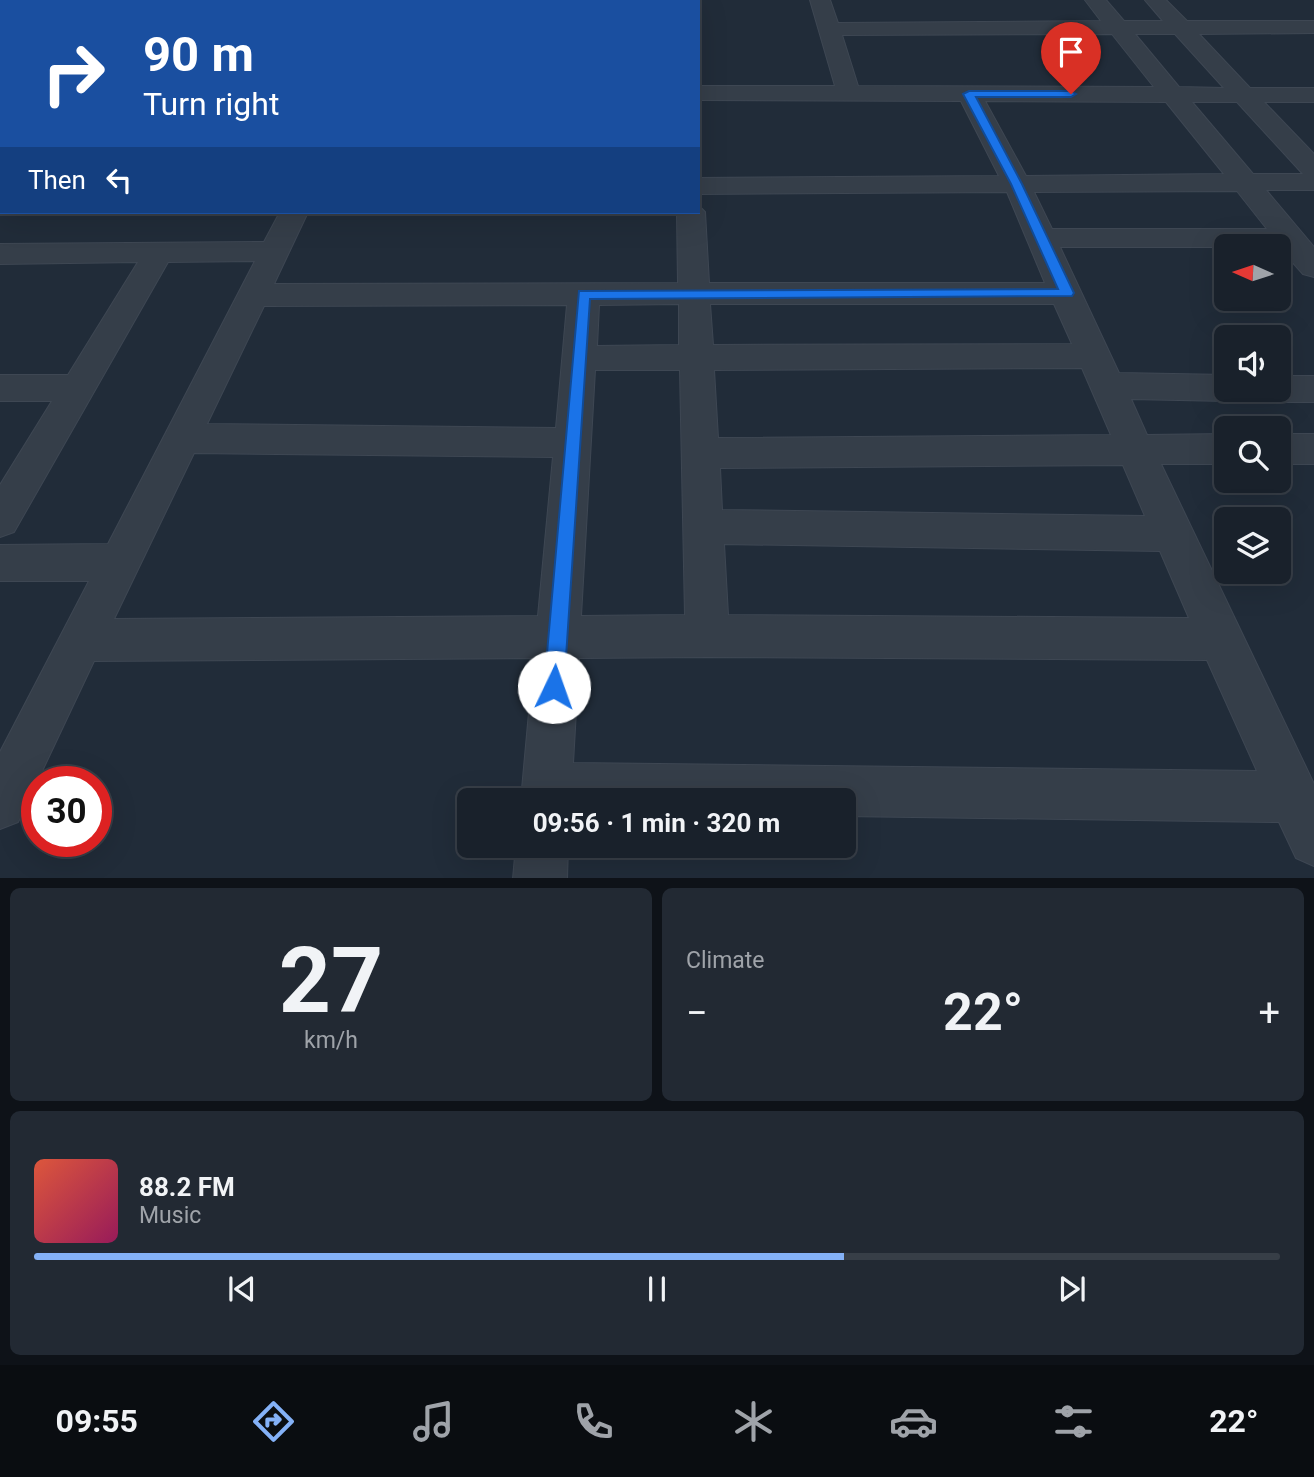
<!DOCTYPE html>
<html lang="en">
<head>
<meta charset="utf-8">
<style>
	body { margin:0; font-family:Roboto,sans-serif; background:#222933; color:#f1f3f6; height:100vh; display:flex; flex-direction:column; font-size:26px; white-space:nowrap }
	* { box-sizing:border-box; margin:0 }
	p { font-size:23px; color:#9fa3a9 }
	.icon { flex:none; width:38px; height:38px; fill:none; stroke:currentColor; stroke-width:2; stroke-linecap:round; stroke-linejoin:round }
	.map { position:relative; height:878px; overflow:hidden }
	.panel { display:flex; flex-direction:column; gap:10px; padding:10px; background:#0e1218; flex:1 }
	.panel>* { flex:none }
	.hud { position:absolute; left:0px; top:0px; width:700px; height:214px; box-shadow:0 7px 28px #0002,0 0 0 2px #373e47; background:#1a4fa0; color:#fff; overflow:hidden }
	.needle { width:46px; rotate:273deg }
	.fabs { position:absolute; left:1214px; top:234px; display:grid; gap:14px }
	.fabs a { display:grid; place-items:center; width:77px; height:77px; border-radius:10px; background:#19212b; box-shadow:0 7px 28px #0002,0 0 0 2px #373e47; font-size:35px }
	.speed { position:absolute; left:21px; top:766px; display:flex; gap:14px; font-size:35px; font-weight:700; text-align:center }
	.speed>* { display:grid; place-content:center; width:91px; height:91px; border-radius:50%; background:#19212b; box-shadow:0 7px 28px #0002,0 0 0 2px #373e47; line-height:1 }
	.speed .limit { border:10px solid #d22; background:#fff; color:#111 }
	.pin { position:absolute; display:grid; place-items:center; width:60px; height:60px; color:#fff; margin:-72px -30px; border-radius:50% 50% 50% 0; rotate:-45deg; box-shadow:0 0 7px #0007 }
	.pin .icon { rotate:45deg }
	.me { position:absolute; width:77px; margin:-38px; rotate:3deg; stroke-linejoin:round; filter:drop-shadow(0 0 5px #0008) }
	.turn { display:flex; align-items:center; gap:24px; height:147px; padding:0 28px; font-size:32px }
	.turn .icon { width:91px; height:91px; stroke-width:2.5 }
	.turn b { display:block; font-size:49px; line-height:60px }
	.then { display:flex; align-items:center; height:66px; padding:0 28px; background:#0003; gap:14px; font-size:26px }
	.big { font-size:52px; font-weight:700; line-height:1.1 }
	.panel .card { flex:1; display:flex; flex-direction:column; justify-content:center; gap:10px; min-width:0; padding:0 24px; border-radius:10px; background:#222933 }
	.panel .dial { align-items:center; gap:0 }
	.dial b { font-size:91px; line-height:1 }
	.song { display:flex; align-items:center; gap:21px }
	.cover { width:84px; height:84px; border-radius:10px; background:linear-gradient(135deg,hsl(10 70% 55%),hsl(330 70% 35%)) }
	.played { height:7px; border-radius:4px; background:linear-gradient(90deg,#84b1f7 65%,#373e47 65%) }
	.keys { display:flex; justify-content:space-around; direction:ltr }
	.heat { display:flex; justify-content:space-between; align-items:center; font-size:38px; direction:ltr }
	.panel .tiles { flex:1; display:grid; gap:10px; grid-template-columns:1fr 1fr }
	.card:last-child { grid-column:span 2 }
	.trip { position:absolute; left:457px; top:788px; width:399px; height:70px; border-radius:10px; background:#19212b; box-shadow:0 7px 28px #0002,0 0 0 2px #373e47; font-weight:700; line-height:70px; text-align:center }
	.tabs { display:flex; height:112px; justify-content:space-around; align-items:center; background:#0a0d11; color:#9fa3a9 }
	.tabs .icon { width:49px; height:49px }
	.tabs .on { color:#84b1f7 }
	.tabs b { font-size:32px; color:#f1f3f6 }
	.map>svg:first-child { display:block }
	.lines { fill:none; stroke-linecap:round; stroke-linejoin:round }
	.minor-casing { stroke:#3e4753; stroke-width:2 }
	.major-casing { stroke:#3e4753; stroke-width:3 }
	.minor { fill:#353e49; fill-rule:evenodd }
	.major { fill:#535c69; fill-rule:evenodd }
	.route { fill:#1a73e8; stroke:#114b97; stroke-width:2 }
</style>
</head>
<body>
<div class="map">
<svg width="1314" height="879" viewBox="0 0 1314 879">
	<rect width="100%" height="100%" fill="#212c39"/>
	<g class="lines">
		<g class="minor-casing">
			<path id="minor" d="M385,0H405L384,2Z
				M810,0H830L838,23L1101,21L1085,0H1106L1124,21H1163L1145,0H1166L1187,21H1314V33L1199,34L1250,88H1314V102H1264L1314,154V190H1266L1314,247V277L1303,274L1279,247H1060L1119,373L1227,375V390H1243L1239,397L1227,401L1131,399L1147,435L1227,434V464H1161L1314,784V866L1296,858L1279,822L844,816V800H521L534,658L94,661L18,822L0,829V752L89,581H0V545L108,544L255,261L168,262L14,532L0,537V485L52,401H0V375H68L138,262L0,264V244L264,242L280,212H308L274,284L678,283L677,212H698V205L705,212L709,283H1045L1007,192L698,194V178L999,176L961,101L698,100V86H835ZM1112,34L1154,87L858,86L842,35ZM1135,34H1175L1224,88L1179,87ZM985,101L1166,102L1224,174L1026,176ZM1192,102H1237L1303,174H1253ZM1237,191L1267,229H1052L1034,192ZM679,304V345L597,346L599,305ZM710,304H1054L1072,344L713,345ZM567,305L556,428L207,424L264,306ZM1082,368L1111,435L718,438L714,370ZM595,370H680L685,615L581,616ZM194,453L553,457L538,616L114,619ZM1123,465L1145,516L722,510L720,468ZM724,544L1160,551L1189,618L728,615ZM707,657L1207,660L1257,771L573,763L579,658Z
				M0,145H2V161H0Z
				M1279,376H1314V402H1279L1267,398L1262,390H1279Z
				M1279,434H1314V464H1279Z
				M516,845H568L567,879H513Z"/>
		</g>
		<g class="major-casing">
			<path id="major" d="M44,0H66L43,2Z
				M0,66H2L0,82Z"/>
		</g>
		<use href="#minor" class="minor"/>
		<use href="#major" class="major"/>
	</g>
	<path class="route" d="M969,91H1071L1076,94L1071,97H976L1022,184L1074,293L1072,296L590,299L564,687L561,694L554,697L547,694L544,687L579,291L1058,289L1011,184L963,94Z"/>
</svg>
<div class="fabs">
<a><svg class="needle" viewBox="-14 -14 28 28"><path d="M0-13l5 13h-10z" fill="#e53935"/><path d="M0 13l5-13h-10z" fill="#9fa3a9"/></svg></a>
<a><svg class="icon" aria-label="sound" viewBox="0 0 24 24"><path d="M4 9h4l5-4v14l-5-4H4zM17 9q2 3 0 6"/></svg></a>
<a><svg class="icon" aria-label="search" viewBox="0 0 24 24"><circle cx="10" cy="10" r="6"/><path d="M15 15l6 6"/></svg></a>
<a><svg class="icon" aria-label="layers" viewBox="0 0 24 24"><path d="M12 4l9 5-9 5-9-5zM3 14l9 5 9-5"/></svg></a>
</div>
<div class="speed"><div class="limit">30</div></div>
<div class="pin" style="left:1071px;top:94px;background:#d93025"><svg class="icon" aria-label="arrive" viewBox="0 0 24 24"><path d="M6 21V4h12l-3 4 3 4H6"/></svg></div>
<svg class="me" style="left:554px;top:687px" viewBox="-20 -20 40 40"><circle r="19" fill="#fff"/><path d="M0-13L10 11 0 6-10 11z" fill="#1a73e8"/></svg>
<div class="trip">09:56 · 1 min · 320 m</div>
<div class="hud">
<div class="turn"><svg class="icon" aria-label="right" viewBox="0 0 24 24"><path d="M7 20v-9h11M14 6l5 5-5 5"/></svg><div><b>90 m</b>Turn right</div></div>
<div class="then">Then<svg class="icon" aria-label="left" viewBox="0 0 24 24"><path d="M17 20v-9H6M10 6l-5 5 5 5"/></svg></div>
</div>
</div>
<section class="panel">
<div class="tiles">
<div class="card dial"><b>27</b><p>km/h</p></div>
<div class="card"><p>Climate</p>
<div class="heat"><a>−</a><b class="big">22°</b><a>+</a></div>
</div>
<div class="card">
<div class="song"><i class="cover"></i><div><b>88.2 FM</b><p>Music</p></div></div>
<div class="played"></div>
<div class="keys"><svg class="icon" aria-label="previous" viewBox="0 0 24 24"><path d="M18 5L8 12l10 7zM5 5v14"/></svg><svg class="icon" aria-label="pause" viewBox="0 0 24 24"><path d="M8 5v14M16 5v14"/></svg><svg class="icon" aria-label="next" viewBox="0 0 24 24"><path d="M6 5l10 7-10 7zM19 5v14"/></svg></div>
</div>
</div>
</section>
<nav class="tabs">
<b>09:55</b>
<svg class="icon on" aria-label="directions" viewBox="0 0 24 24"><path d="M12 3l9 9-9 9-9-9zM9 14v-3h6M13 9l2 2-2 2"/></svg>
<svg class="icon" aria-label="music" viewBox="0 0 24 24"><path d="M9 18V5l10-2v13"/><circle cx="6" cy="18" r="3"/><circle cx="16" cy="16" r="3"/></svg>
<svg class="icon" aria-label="phone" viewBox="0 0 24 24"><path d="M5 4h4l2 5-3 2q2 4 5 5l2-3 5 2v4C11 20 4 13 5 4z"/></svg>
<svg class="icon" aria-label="climate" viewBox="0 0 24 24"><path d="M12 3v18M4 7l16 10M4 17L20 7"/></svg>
<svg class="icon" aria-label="car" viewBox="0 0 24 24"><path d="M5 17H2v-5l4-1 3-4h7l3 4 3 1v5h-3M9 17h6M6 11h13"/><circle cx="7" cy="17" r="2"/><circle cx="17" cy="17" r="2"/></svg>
<svg class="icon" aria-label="filters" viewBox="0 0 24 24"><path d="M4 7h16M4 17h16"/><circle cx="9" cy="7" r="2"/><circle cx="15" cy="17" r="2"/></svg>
<b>22°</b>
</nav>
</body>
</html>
